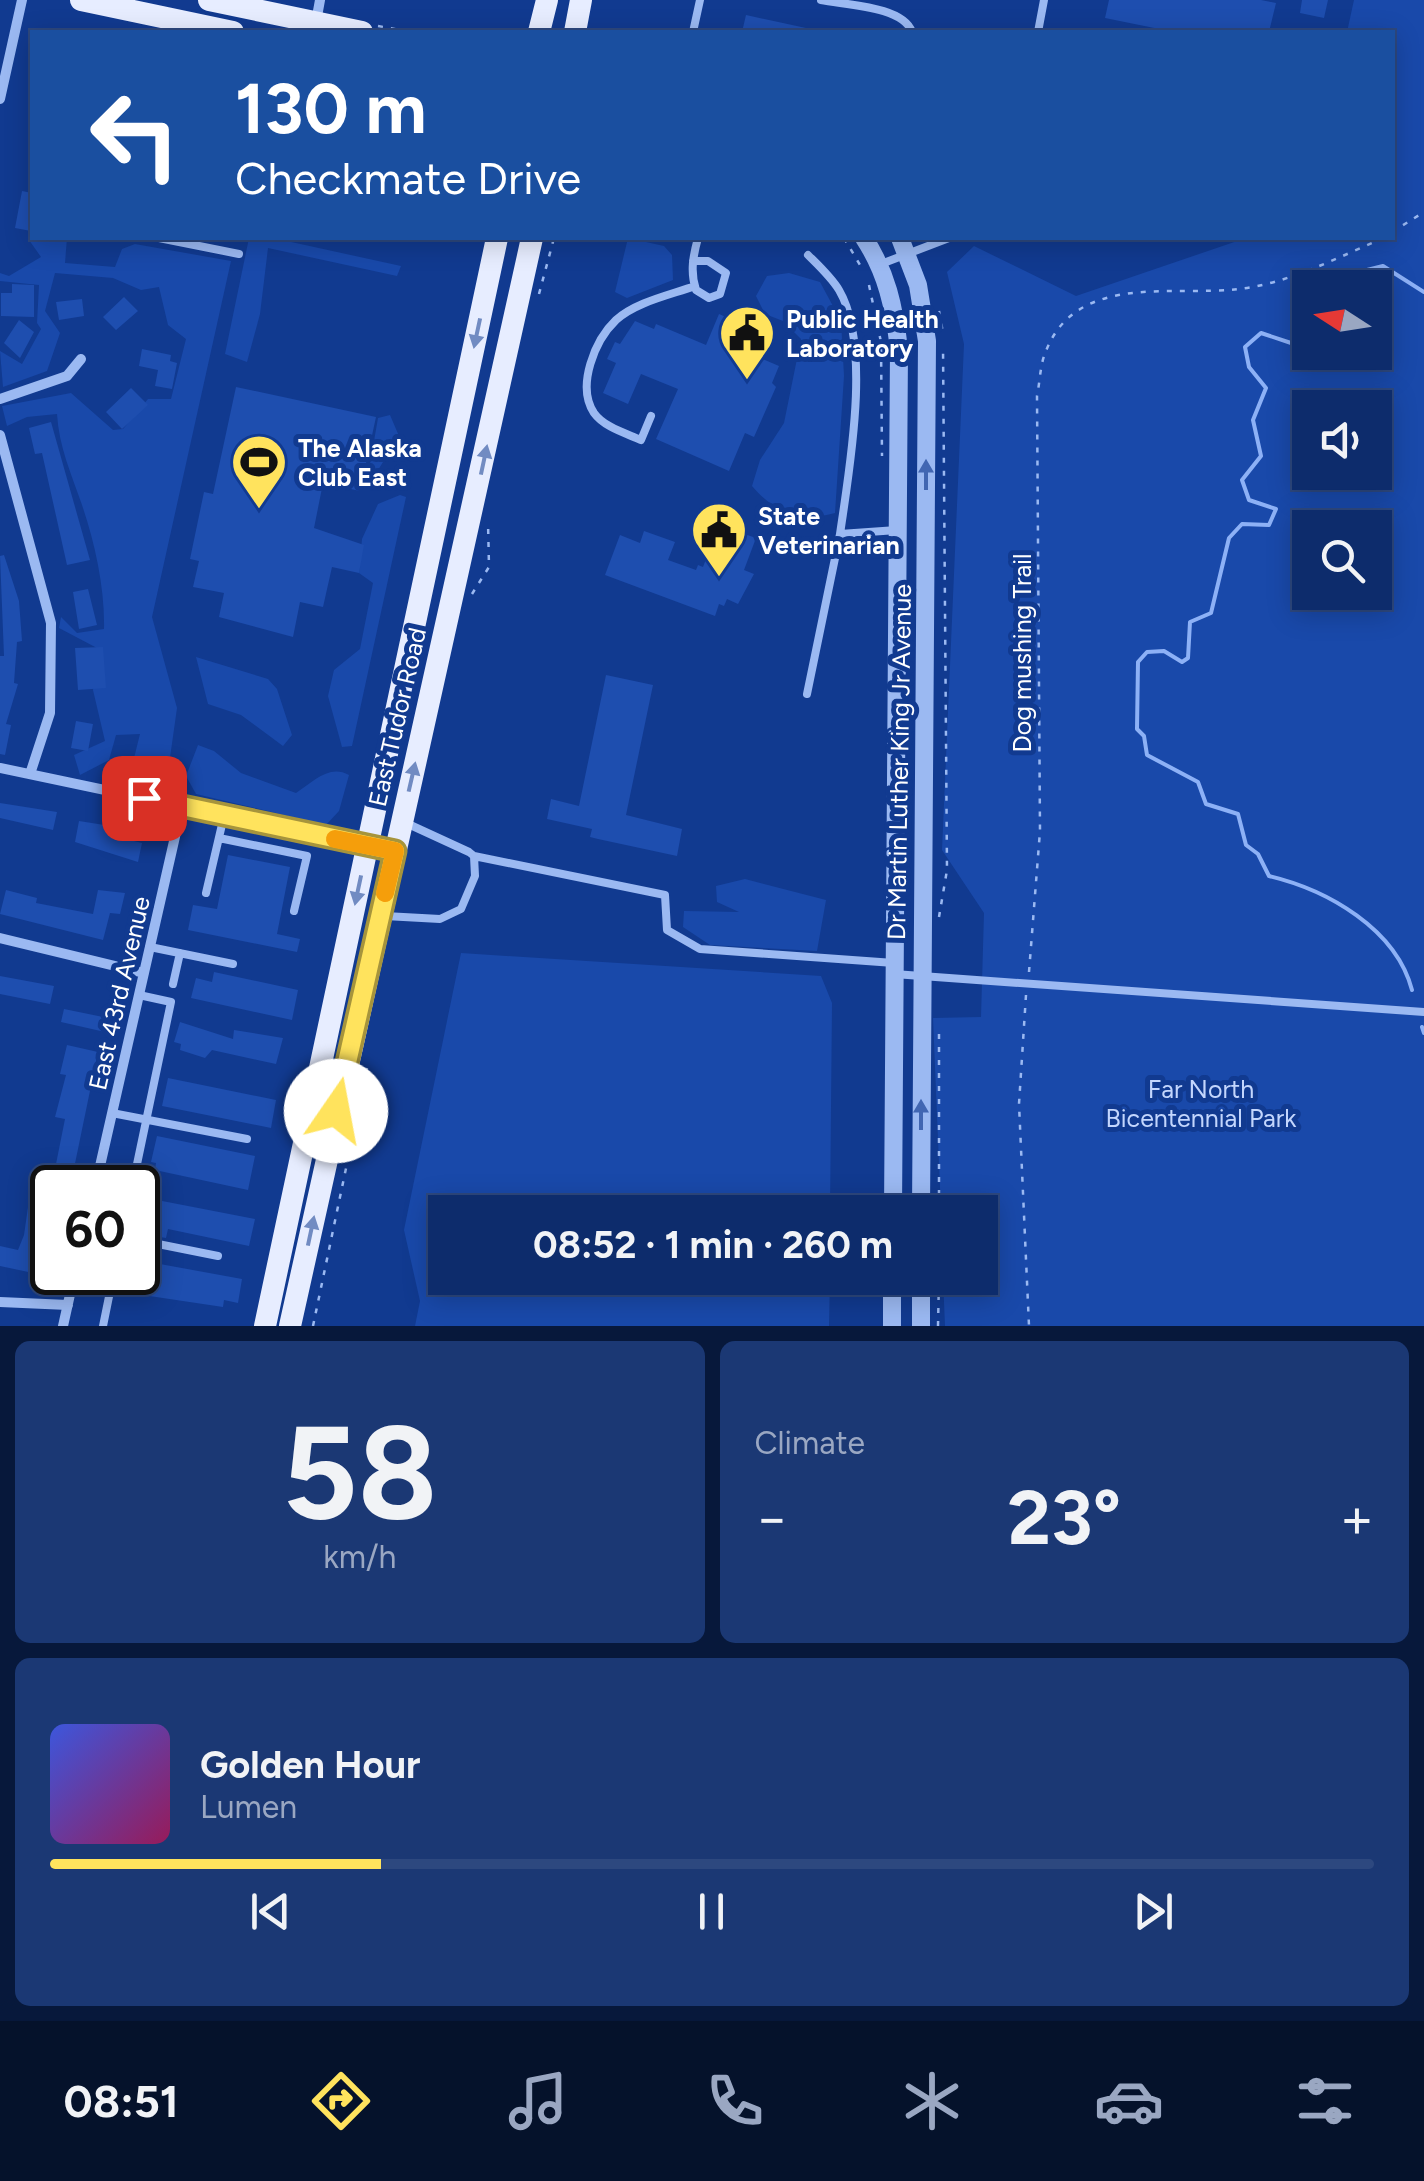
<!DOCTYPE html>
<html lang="en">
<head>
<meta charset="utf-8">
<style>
	body { margin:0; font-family:Figtree,sans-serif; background:#1b3874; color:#f1f3f6; height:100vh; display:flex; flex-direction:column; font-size:38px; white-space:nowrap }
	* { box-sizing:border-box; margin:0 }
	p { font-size:32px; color:#9aa7c2 }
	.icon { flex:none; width:55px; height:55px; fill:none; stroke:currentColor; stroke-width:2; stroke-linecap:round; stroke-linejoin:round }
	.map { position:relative; height:1326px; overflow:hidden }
	.panel { display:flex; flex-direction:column; gap:15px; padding:15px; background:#07183b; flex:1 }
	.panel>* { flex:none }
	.banner { position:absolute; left:30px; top:30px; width:1365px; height:210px; border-radius:0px; box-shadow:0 5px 25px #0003,0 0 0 2px #2d487f; background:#1a4fa0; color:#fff; overflow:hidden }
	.needle { width:65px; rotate:282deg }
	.tools { position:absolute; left:1292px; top:270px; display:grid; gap:20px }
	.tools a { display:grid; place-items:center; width:100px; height:100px; border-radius:0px; background:#0d2c6c; box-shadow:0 5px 25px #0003,0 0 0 2px #2d487f; font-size:50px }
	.speed { position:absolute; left:30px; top:1165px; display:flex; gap:20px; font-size:50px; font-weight:700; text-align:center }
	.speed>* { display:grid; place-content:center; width:130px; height:130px; border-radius:50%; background:#0d2c6c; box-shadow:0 5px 25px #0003,0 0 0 2px #2d487f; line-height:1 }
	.speed .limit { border:5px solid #111; border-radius:15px; background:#fff; color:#111 }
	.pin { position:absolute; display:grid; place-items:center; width:85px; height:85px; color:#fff; margin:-42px; border-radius:20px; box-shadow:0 5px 15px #0006 }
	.me { position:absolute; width:110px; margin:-55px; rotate:12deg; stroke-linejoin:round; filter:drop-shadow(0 0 8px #0008) }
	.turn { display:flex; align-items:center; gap:35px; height:210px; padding:0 40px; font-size:45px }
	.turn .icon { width:130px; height:130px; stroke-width:2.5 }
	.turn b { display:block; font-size:70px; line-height:85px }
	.big { font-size:75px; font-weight:700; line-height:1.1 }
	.panel .card { flex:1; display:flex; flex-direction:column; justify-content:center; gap:15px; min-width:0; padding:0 35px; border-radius:15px; background:#1b3874 }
	.panel .dial { align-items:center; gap:0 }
	.dial b { font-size:130px; line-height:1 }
	.song { display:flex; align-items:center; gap:30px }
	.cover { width:120px; height:120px; border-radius:15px; background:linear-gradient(135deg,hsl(230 70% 55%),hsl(330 70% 35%)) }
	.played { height:10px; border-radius:5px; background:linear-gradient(90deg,#ffe35d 25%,#2d487f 25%) }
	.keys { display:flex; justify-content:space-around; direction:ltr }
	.heat { display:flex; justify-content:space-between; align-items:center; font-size:55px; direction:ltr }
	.panel .tiles { flex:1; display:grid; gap:15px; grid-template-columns:1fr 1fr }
	.card:last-child { grid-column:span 2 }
	.trip { position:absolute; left:428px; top:1195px; width:570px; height:100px; border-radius:0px; background:#0d2c6c; box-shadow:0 5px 25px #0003,0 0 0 2px #2d487f; font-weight:700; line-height:100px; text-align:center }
	.dock { display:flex; height:160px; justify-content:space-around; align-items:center; background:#05122b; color:#9aa7c2 }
	.dock .icon { width:70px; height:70px }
	.dock .active { color:#ffe35d }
	.dock b { font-size:45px; color:#f1f3f6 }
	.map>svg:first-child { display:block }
	.green { fill:#1949aa; fill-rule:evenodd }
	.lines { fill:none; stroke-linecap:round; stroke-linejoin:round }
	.stream { stroke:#8db1f6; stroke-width:4 }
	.building { fill:#1e4eaf }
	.path { stroke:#9bb9f2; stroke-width:2.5; stroke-dasharray:5 8; stroke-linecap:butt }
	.service { stroke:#9bb9f2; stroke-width:8 }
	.minor { stroke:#9bb9f2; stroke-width:10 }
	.tertiary { stroke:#9bb9f2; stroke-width:18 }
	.primary { stroke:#e7edff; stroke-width:22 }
	.oneway { fill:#718bc2 }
	.oneway2 { fill:#4166b2 }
	.route-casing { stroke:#a6943c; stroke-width:25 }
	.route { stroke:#ffe35d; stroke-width:18 }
	.slow { stroke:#f59e0b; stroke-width:18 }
	.labels { text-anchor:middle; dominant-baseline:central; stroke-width:10; stroke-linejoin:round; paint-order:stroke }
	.poi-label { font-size:25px; font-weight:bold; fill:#fff; stroke:#113a90; text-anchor:start }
	.street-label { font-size:25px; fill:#fff; stroke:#113a90 }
	.park-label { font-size:25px; fill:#c3d6fd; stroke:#113a90 }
</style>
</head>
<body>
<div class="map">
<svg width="1424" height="1326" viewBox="0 0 1424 1326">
	<rect width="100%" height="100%" fill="#113a90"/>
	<path class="green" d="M1354,0H1424V1326H945L943,1278H980V1212H941L933,1018L981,1017L984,913L942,850L964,344L947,272L974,246L1076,296L1246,238H1392V32H1347ZM1310,288H1375V352H1310ZM1310,408H1375V472H1310ZM1310,528H1375V592H1310Z
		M32,234L67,238L65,263L115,267L122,249L135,244L231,261L152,617L177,708L166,786L128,782L140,734L116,735L109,760L80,775L74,755L105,741L93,690L97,648L59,628L61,617L77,633L104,629C105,589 95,543 82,505C71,473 59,447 57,414L27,417L7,426L2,406L71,393L113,430L123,429L148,399H171L186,339L168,325L159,287L141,290L113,278L55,273L45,311L60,333L47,371L3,387L0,351L22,364L41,329L37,323L39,285L0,281V273L9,276L41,257L29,240Z
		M249,238H273L401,266L397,276L268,248L260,314L247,362L225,354Z
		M628,238L664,246L672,255L673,280L627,298L615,292Z
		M789,273L820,282L841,321L844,376L835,513C801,523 774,512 752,486L760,460L784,423L801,339L783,321L765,314L756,296L767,276Z
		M390,415L399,436L375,475L370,464L378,418Z
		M400,495L406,497L352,746L342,747L328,696L334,670L360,649L373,583L359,573L362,539L378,504Z
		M196,657L268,679L277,689L292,735L283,746L241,715L208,704Z
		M198,745L214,751L241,773L296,793C313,782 329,764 349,775L339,811L326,825L196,794L186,776Z
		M745,879L826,900L817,951L710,945L683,927L684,911L739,912L717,902L716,886Z
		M461,953L821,976L832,1003L830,1212H445V1278H830L829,1326H415L420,1301L404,1230Z"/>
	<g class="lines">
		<path class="stream" d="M1361,288L1367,270L1383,266L1424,292
			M1310,339L1294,344L1261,333L1245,347L1249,367L1266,388L1253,420L1261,456L1242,480L1249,500L1276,509L1269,525L1242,524L1229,538L1211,613L1190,622L1188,658L1182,662L1164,651L1147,652L1138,662L1137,729L1144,736L1147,755L1198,782L1206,804L1238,814L1246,845L1258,854L1269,876C1328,890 1396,929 1412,990
			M1422,1027L1424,1033"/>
	</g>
	<path class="building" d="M1109,0H1261L1276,3L1269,32H1174L1105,18Z
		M1302,0H1328L1324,18L1300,13Z
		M746,15L806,28V32H742Z
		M22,191L32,193L31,231L15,228Z
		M12,284L34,285V317L1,316V293H12Z
		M124,297L138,311L116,330L103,317Z
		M82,299L84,316L59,320L56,302Z
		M719,314L749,327L746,333H751L744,351L779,366L772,383L776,387L754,437L745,433L729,471L656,439L678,389L641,374L628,404L603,393L616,363L607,359L615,342L620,344L635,321L654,329L656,324L706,345Z
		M19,320L34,332L20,358L4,343Z
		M142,349L171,355L170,361L177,363L172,389L155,386L158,370L139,366Z
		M236,387L376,417L360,491L323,483L314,528L364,545L359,573L332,567L323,607L300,602L293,637L219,617L224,593L193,587L199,561L190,559L204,492L213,494Z
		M131,388L148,405L122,429L106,412Z
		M51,422L90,560L67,565L42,453L35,454L29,428Z
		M719,525L756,538L744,570L754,574L738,604L727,599L724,606L719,604L715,616L605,575L620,535L640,543L644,531L675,542L668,560L696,570L698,565L703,567Z
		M4,555L19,601L22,641L17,642L14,683L18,684L6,724L11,725L5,755L0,754V656H4L0,556Z
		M88,589L97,625L79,629L73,592Z
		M103,647L106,688L78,690L75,648Z
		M606,675L653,685L626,815L682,829L677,856L598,839L590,837L592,829L547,819L551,799L579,806Z
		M76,721L93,724L88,751L71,748Z
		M0,803L57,812L53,830L0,818Z
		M79,821L136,830L134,841L142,843L138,862L75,842Z
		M228,855L290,867L277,934L300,939L297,952L188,930L193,905L217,909Z
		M6,890L37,898L36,903L93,914L98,890L125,893L120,914L110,913L103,940L0,914Z
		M214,972L298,990L292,1020L191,998L196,978L212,982Z
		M0,976L54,986L50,1004L0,994Z
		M64,1009L108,1018L105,1032L61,1022Z
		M180,1022L233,1039L234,1030L283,1038L276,1064L212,1050L205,1058L180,1050L181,1044L174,1042Z
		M67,1045L98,1052L72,1178L54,1174L65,1119L55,1117L66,1075L60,1074Z
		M168,1078L276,1100L271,1128L162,1106Z
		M157,1136L255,1156L248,1190L155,1170L156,1163L151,1162Z
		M31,1186L52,1190V1208L47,1207L42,1238L52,1240L46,1271L34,1268L33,1273L0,1266V1246L18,1250L24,1235Z
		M157,1200L255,1219L249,1246L168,1229L166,1238L154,1236L156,1229L144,1226L148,1204L156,1206Z
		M138,1260L242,1279L238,1303L224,1300L223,1307L136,1294L137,1286L132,1285Z"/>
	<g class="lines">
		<path class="path" d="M378,26L411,32
			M1392,232L1424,212
			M844,238L860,265
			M869,285L881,342L882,456
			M539,294L554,238
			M939,311L943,333
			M472,594L489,567L488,521
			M939,917L947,870L943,346
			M1029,972L1040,831L1037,396C1040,382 1040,364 1046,351C1077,272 1174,297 1238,289C1288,284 1338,257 1384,238
			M1026,995L1019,1104L1029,1326
			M939,1034V1212
			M313,1326L367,1068
			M938,1326L939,1278"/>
		<path class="service" d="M821,0C845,5 903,6 912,32
			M693,32L700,0
			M1038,32L1044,0
			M159,238L239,254
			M808,255C819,266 831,277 839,290C872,346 849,471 840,534
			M693,261H708L726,273L720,294L709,298L696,290C690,272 693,256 698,238
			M881,264L949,238
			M651,416L641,440C625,433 604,427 594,413C576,386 595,340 616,320C636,302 670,295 695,286
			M807,694L840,534L897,530
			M219,838L307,856L294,911
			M474,856L665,895L667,930L700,949L894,963
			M206,893L224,816
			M385,916L440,919L461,909L475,876L474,856L469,852L406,823
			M150,947L233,964
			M894,974L1424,1012
			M173,984L180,953
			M112,1113L247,1139
			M132,1188L171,1002L139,995
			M138,1240L218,1256
			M103,1326L114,1272"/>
		<path class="minor" d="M316,22L320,0
			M0,99L22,0
			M0,399L67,376L81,359
			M0,435L51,623L50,713L30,774
			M0,768L395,851
			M0,938L144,973
			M95,1188L182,806
			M0,1302L68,1305
			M63,1326L75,1272"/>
		<path class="tertiary" d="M864,238C887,273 894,307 899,349L893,1212
			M900,238L918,285L927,341L921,1212
			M921,1278V1326
			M892,1326V1278"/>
		<path class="primary" d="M81,0L233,32
			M209,0L362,32
			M539,32L547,0
			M575,32L581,0
			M265,1326L497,238
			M290,1326L532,238"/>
	</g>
	<defs><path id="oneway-solid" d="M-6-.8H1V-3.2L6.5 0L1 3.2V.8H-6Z" transform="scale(2.5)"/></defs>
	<g class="oneway">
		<use href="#oneway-solid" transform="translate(477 333) rotate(102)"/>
		<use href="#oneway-solid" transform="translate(484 460) rotate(-78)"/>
		<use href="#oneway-solid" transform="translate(412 777) rotate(-77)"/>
		<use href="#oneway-solid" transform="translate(358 890) rotate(102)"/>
		<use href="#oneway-solid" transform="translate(311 1231) rotate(-78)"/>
	</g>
	<g class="oneway2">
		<use href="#oneway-solid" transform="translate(926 475) rotate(-90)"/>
		<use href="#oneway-solid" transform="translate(921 1115) rotate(-90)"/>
	</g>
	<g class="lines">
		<g class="route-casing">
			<path id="route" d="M144,798L395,851L336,1111"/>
		</g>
		<use href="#route" class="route"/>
		<path class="slow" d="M335,839L395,851L385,893"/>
	</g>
	<defs>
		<g id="civic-pin" transform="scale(2.875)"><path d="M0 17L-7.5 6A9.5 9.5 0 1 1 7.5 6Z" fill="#ffe35d" stroke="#113a90"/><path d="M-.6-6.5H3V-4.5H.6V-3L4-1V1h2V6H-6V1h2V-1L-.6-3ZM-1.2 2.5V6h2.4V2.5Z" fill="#111"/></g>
		<g id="stadium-pin" transform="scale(2.875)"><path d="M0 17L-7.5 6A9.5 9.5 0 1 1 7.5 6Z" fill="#ffe35d" stroke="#113a90"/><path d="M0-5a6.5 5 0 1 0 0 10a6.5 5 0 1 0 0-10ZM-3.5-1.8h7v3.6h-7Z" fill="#111"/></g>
	</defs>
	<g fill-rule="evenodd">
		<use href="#civic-pin" x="747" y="333"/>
		<use href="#stadium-pin" x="259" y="462"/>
		<use href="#civic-pin" x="719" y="530"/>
	</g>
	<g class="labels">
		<g class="poi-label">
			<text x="786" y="319">Public Health<tspan x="786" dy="29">Laboratory</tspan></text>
			<text x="298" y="448">The Alaska<tspan x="298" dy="29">Club East</tspan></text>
			<text x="758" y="516">State<tspan x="758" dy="29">Veterinarian</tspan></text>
		</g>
		<g class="street-label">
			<text transform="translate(1022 653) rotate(-90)">Dog mushing Trail</text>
			<text transform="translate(397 717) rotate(-77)">East Tudor Road</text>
			<text transform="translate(899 762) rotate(-89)">Dr Martin Luther King Jr Avenue</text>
			<text transform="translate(119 993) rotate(-77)">East 43rd Avenue</text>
		</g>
		<g class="park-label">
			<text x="1201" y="1089">Far North<tspan x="1201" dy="29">Bicentennial Park</tspan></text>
		</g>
	</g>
</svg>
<div class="tools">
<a><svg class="needle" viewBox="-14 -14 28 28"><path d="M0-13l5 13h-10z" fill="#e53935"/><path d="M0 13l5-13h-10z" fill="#9aa7c2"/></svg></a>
<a><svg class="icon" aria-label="sound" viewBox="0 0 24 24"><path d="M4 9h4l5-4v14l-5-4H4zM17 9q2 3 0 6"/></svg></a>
<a><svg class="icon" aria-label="search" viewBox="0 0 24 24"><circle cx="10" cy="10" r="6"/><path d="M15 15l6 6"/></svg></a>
</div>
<div class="speed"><div class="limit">60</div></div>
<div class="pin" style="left:144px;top:798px;background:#d93025"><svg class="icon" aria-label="arrive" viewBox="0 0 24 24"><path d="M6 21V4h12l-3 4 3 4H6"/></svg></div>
<svg class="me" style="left:336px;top:1111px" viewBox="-20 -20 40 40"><circle r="19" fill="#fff"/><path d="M0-13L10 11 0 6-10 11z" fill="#ffe35d"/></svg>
<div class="trip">08:52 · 1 min · 260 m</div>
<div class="banner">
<div class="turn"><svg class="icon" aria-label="left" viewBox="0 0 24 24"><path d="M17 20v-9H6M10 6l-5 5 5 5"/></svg><div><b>130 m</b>Checkmate Drive</div></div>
</div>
</div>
<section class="panel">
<div class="tiles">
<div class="card dial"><b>58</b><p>km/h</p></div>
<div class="card"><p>Climate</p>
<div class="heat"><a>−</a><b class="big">23°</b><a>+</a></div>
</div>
<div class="card">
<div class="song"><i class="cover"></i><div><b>Golden Hour</b><p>Lumen</p></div></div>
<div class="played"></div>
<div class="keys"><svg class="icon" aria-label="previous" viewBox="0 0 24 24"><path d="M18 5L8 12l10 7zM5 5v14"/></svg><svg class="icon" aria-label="pause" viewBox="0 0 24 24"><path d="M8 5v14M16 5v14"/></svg><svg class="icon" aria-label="next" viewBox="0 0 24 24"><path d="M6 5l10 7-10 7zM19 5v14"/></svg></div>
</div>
</div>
</section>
<nav class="dock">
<b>08:51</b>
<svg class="icon active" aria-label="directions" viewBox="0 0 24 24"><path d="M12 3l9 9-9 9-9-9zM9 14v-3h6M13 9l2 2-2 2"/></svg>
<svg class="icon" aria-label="music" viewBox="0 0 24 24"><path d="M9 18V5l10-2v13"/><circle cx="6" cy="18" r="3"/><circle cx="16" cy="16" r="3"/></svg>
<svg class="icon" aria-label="phone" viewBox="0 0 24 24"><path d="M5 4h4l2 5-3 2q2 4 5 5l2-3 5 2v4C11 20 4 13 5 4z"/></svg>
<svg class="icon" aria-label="climate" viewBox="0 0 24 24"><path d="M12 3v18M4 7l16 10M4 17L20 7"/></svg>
<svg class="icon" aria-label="car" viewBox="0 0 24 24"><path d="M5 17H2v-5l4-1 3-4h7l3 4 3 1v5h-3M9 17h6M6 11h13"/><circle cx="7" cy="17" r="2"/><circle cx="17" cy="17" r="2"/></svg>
<svg class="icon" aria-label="filters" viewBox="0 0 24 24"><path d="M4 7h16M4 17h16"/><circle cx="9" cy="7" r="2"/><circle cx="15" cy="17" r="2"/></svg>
</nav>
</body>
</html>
